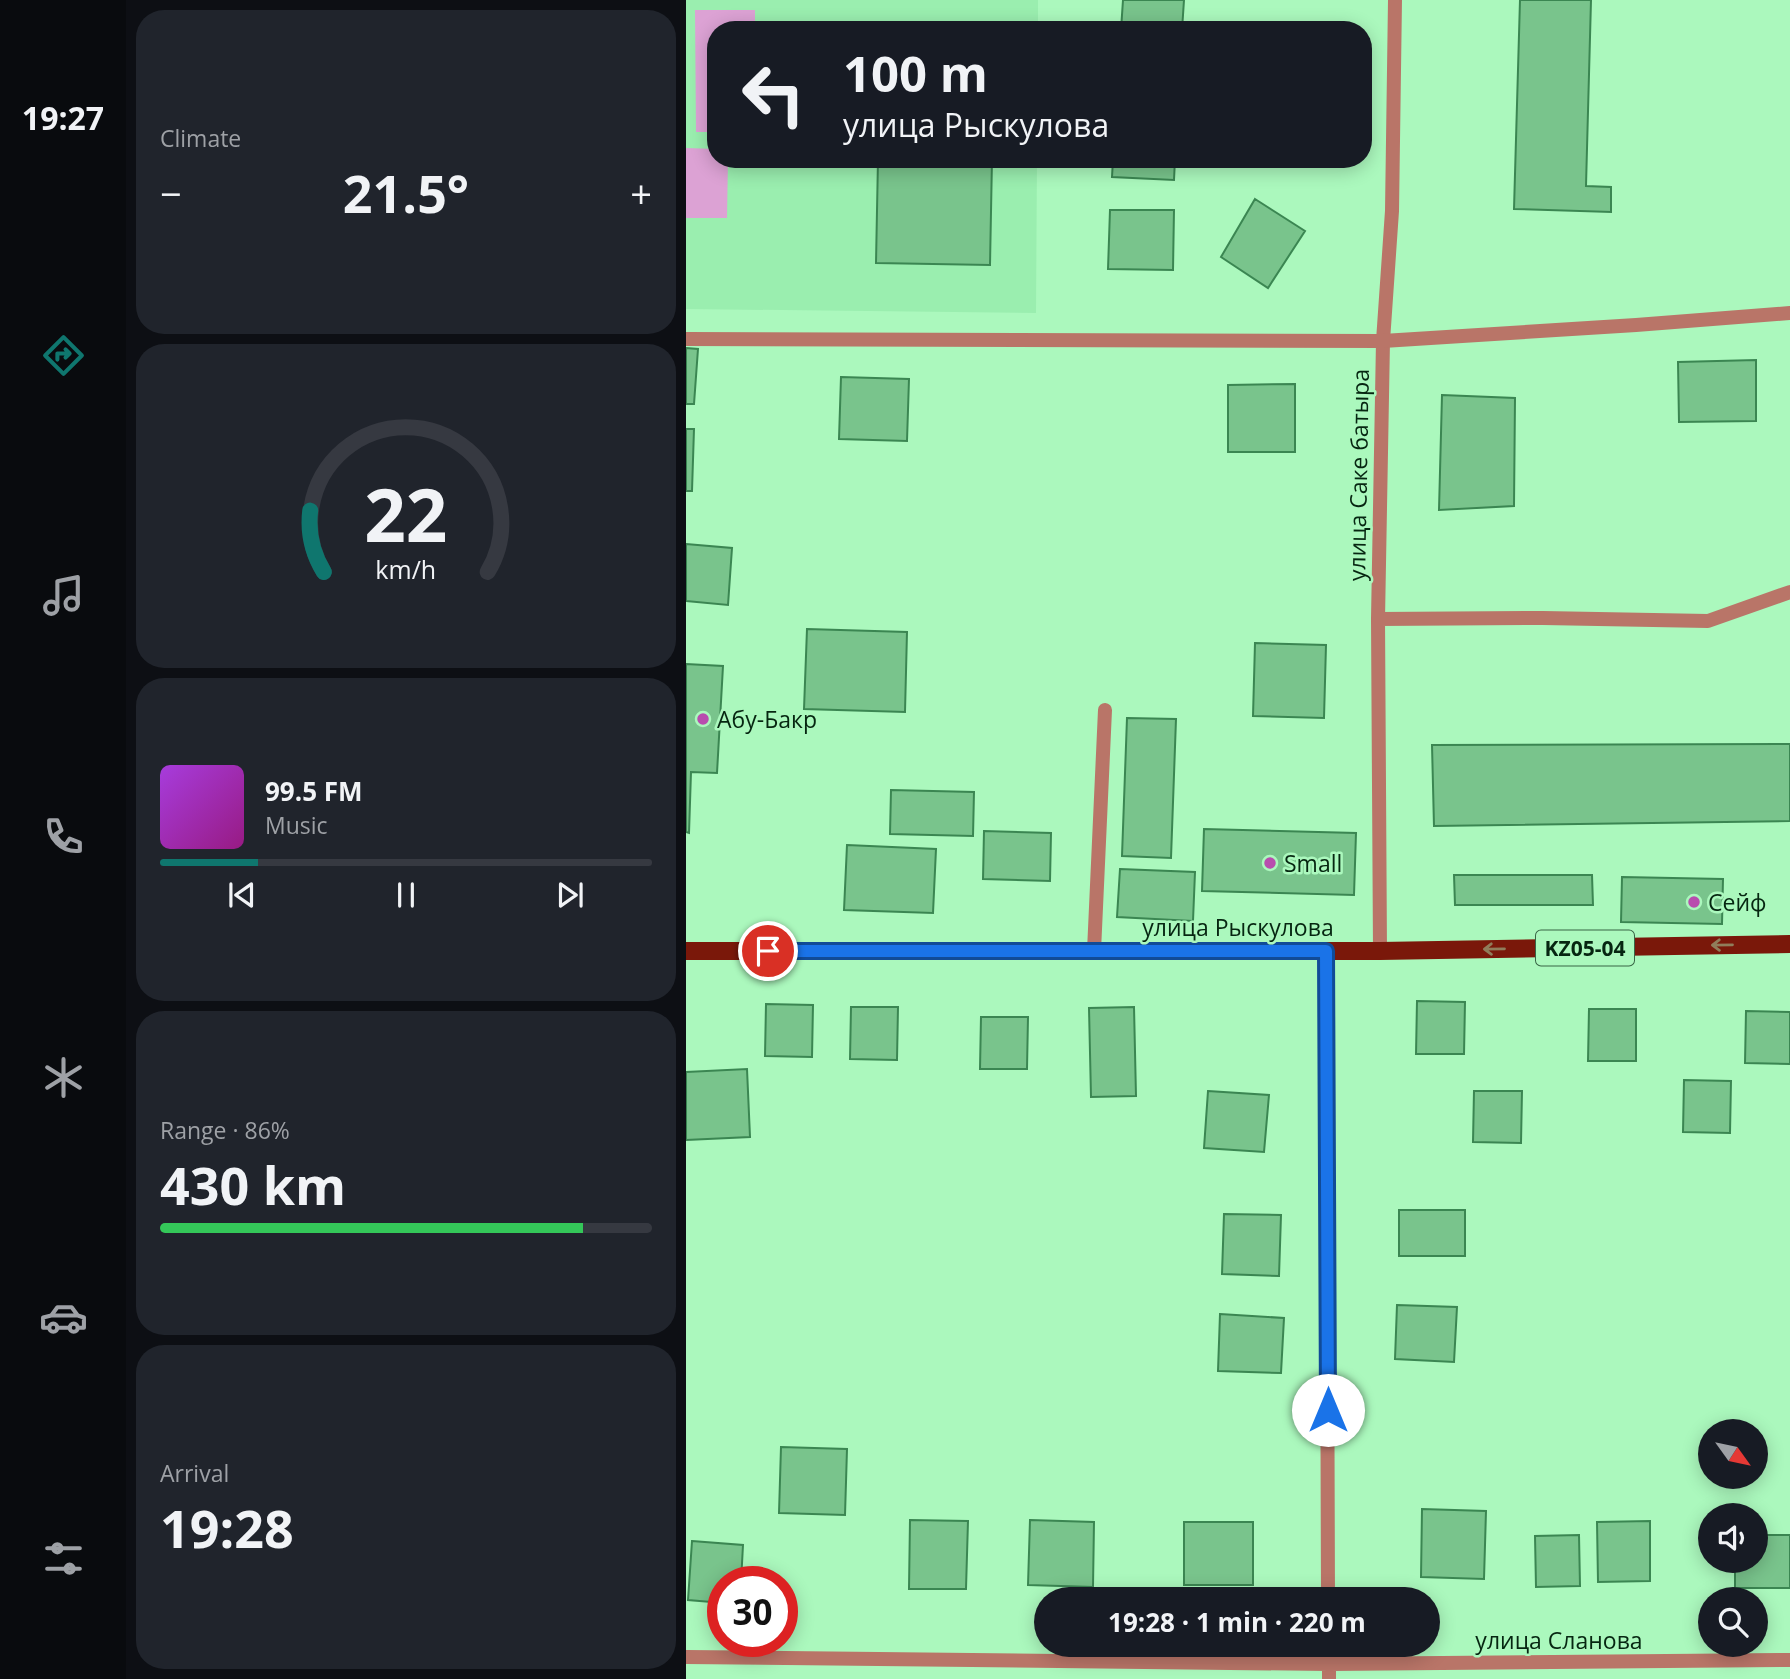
<!DOCTYPE html>
<html lang="en">
<head>
<meta charset="utf-8">
<style>
	body { margin:0; font-family:"Open Sans",sans-serif; background:#20242c; color:#f1f3f6; height:100vh; display:flex; flex-direction:column; font-size:26px; white-space:nowrap }
	* { box-sizing:border-box; margin:0 }
	p { font-size:23px; color:#9ea1a6 }
	.icon { flex:none; width:38px; height:38px; fill:none; stroke:currentColor; stroke-width:2; stroke-linecap:round; stroke-linejoin:round }
	.map { position:relative; flex:1; overflow:hidden }
	.details { display:flex; flex-direction:column; gap:10px; padding:10px; background:#0d0f14; width:560px }
	.details>* { flex:none }
	.banner { position:absolute; left:21px; top:21px; width:665px; height:147px; border-radius:28px; box-shadow:0 4px 18px #0003; background:#171b24; color:#f1f3f6; overflow:hidden }
	.needle { width:46px; rotate:123deg }
	.fabs { position:absolute; left:1012px; top:1419px; display:grid; gap:14px }
	.fabs a { display:grid; place-items:center; width:70px; height:70px; border-radius:50%; background:#171b24; box-shadow:0 4px 18px #0003; font-size:35px }
	.speed { position:absolute; left:21px; top:1566px; display:flex; gap:14px; font-size:35px; font-weight:700; text-align:center }
	.speed>* { display:grid; place-content:center; width:91px; height:91px; border-radius:50%; background:#171b24; box-shadow:0 4px 18px #0003; line-height:1 }
	.speed .limit { border:10px solid #d22; background:#fff; color:#111 }
	.pin { position:absolute; display:grid; place-items:center; width:60px; height:60px; color:#fff; margin:-30px; border:4px solid #fff; border-radius:50%; box-shadow:0 2px 7px #0007 }
	.me { position:absolute; width:77px; margin:-38px; rotate:0deg; stroke-linejoin:round; filter:drop-shadow(0 0 5px #0008) }
	.turn { display:flex; align-items:center; gap:24px; height:147px; padding:0 21px; font-size:32px }
	.turn .icon { width:91px; height:91px; stroke-width:2.5 }
	.turn b { display:block; font-size:49px; line-height:60px }
	.big { font-size:52px; font-weight:700; line-height:1.1 }
	.details .widget { flex:1; display:flex; flex-direction:column; justify-content:center; gap:10px; min-width:0; padding:0 24px; border-radius:28px; background:#20242c }
	.details .dial { align-items:center; gap:0 }
	.dial svg { height:182px; overflow:visible; fill:none; stroke:#363941; stroke-width:7; stroke-linecap:round; text-anchor:middle }
	.dial text { fill:#f1f3f6; stroke:none }
	.song { display:flex; align-items:center; gap:21px }
	.cover { width:84px; height:84px; border-radius:10px; background:linear-gradient(135deg,hsl(280 70% 55%),hsl(310 70% 35%)) }
	.played { height:7px; border-radius:4px; background:linear-gradient(90deg,#0f766e 20%,#363941 20%) }
	.keys { display:flex; justify-content:space-around; direction:ltr }
	.heat { display:flex; justify-content:space-between; align-items:center; font-size:38px; direction:ltr }
	.charge { height:10px; border-radius:5px; background:linear-gradient(90deg,#34c759 86%,#363941 0) }
	.trip { position:absolute; left:348px; top:1587px; width:406px; height:70px; border-radius:35px; background:#171b24; box-shadow:0 4px 18px #0003; font-weight:700; line-height:70px; text-align:center }
	main { display:flex; flex:1; min-height:0 }
	.menu { display:flex; flex-direction:column; width:126px; justify-content:space-around; align-items:center; background:#090b0e; color:#9ea1a6 }
	.menu .icon { width:49px; height:49px }
	.menu .on { color:#0f766e }
	.menu b { font-size:32px; color:#f1f3f6 }
	.map>svg:first-child { display:block }
	.built { fill:#9aeeaf }
	.green { fill:#dca2d4 }
	.building { fill:#79c48c; stroke:#3b8652; stroke-width:2 }
	.lines { fill:none; stroke-linecap:round; stroke-linejoin:round }
	.service { stroke:#b97568; stroke-width:14 }
	.minor { stroke:#b97568; stroke-width:14 }
	.primary { stroke:#7a180a; stroke-width:18 }
	.oneway { stroke:#907d5b }
	.route-casing { stroke:#114b97; stroke-width:18 }
	.route { stroke:#1a73e8; stroke-width:12 }
	.poi-dot { fill:#b84dae; stroke:#abf8bd; stroke-width:2.5 }
	.labels { text-anchor:middle; dominant-baseline:central; stroke-width:5; stroke-linejoin:round; paint-order:stroke }
	.shield { fill:#abf8bd; stroke:#386545; stroke-width:2 }
	.shield-label { font-size:21px; font-weight:bold; fill:#062611 }
	.street-label { font-size:23px; fill:#062611; stroke:#abf8bd }
	.poi-label { font-size:23px; fill:#062611; stroke:#abf8bd; text-anchor:start }
</style>
</head>
<body>
<main>
<nav class="menu">
<b>19:27</b>
<svg class="icon on" aria-label="directions" viewBox="0 0 24 24"><path d="M12 3l9 9-9 9-9-9zM9 14v-3h6M13 9l2 2-2 2"/></svg>
<svg class="icon" aria-label="music" viewBox="0 0 24 24"><path d="M9 18V5l10-2v13"/><circle cx="6" cy="18" r="3"/><circle cx="16" cy="16" r="3"/></svg>
<svg class="icon" aria-label="phone" viewBox="0 0 24 24"><path d="M5 4h4l2 5-3 2q2 4 5 5l2-3 5 2v4C11 20 4 13 5 4z"/></svg>
<svg class="icon" aria-label="climate" viewBox="0 0 24 24"><path d="M12 3v18M4 7l16 10M4 17L20 7"/></svg>
<svg class="icon" aria-label="car" viewBox="0 0 24 24"><path d="M5 17H2v-5l4-1 3-4h7l3 4 3 1v5h-3M9 17h6M6 11h13"/><circle cx="7" cy="17" r="2"/><circle cx="17" cy="17" r="2"/></svg>
<svg class="icon" aria-label="filters" viewBox="0 0 24 24"><path d="M4 7h16M4 17h16"/><circle cx="9" cy="7" r="2"/><circle cx="15" cy="17" r="2"/></svg>
</nav>
<section class="details">
<div class="widget"><p>Climate</p>
<div class="heat"><a>−</a><b class="big">21.5°</b><a>+</a></div>
</div>
<div class="widget dial"><svg viewBox="0 0 100 80">
<path d="M14 69A42 42 0 1 1 86 69"/>
<path d="M14 69A42 42 0 0 1 8 42" stroke="#0f766e"/>
<text x="50" y="56" font-size="32" font-weight="700">22</text>
<text x="50" y="72" font-size="11">km/h</text>
</svg></div>
<div class="widget">
<div class="song"><i class="cover"></i><div><b>99.5 FM</b><p>Music</p></div></div>
<div class="played"></div>
<div class="keys"><svg class="icon" aria-label="previous" viewBox="0 0 24 24"><path d="M18 5L8 12l10 7zM5 5v14"/></svg><svg class="icon" aria-label="pause" viewBox="0 0 24 24"><path d="M8 5v14M16 5v14"/></svg><svg class="icon" aria-label="next" viewBox="0 0 24 24"><path d="M6 5l10 7-10 7zM19 5v14"/></svg></div>
</div>
<div class="widget"><p>Range · 86%</p><b class="big">430 km</b><div class="charge"></div></div>
<div class="widget"><p>Arrival</p><b class="big">19:28</b></div>
</section>
<div class="map">
<svg width="1104" height="1679" viewBox="0 0 1104 1679">
	<rect width="100%" height="100%" fill="#abf8bd"/>
	<path class="built" d="M0,0H352V30H30V159H351L350,313L0,309Z"/>
	<path class="green" d="M9,10H69V30H30V132H10Z
		M0,148L30,149V159H42L41,218H0Z"/>
	<path class="building" d="M437,0H498L496,30H435Z
		M834,0H905L900,186L925,187V212L828,209Z
		M192,159H306L304,265L190,263Z
		M427,159H489L488,180L426,177Z
		M569,199L619,231L582,288L535,257Z
		M424,210H488L487,270L422,269Z
		M0,348L12,349L8,404H0Z
		M1070,360V421L993,422L992,362Z
		M155,377L223,379L221,441L153,439Z
		M609,384V452H542V385Z
		M756,395L829,398L828,506L753,510Z
		M0,429H8L6,491H0Z
		M0,544L46,548L42,605L0,601Z
		M121,629L221,632L219,712L118,709Z
		M569,643L640,645L638,718L567,716Z
		M0,664L37,666L31,773L5,772L3,833L0,832Z
		M441,718L490,719L485,858L436,856Z
		M1104,744V821L748,826L746,745Z
		M205,790L288,792L287,836L204,834Z
		M518,829L670,833L668,895L516,891Z
		M298,831L365,833L364,881L297,879Z
		M161,845L250,849L247,913L158,910Z
		M434,869L509,872L507,921L431,917Z
		M768,875H906L907,905H769Z
		M936,877L1037,879L1036,924L935,922Z
		M731,1001L779,1002L778,1054H730Z
		M80,1004L127,1005L126,1057L79,1056Z
		M165,1007H212L211,1060L164,1059Z
		M448,1007L450,1096L405,1097L403,1008Z
		M903,1009H950V1061H902Z
		M1060,1011L1104,1012V1064L1059,1063Z
		M295,1017H342L341,1069H294Z
		M61,1069L64,1137L0,1140V1072Z
		M998,1080L1045,1081L1044,1133L997,1132Z
		M522,1091L583,1095L578,1152L518,1148Z
		M788,1091H836L835,1143L787,1142Z
		M713,1210H779V1256H713Z
		M538,1214L595,1215L593,1276L536,1274Z
		M711,1305L771,1307L768,1362L709,1359Z
		M534,1314L598,1318L595,1373L532,1371Z
		M95,1447L161,1449L159,1515L93,1513Z
		M736,1509L800,1511L798,1579L735,1577Z
		M224,1520L282,1521L280,1589H223Z
		M344,1520L408,1522L407,1587L342,1585Z
		M964,1521V1581L912,1582L911,1522Z
		M498,1522H567V1585H498Z
		M893,1535L894,1586L850,1587L849,1536Z
		M1069,1535H1104V1588H1049V1561H1069Z
		M6,1541L57,1545L55,1582H37V1603L2,1600Z"/>
	<g class="lines">
		<path class="service" d="M692,619L857,618L1022,621L1104,592
			M408,951L419,710
			M694,951L692,619L697,341L706,211L709,0"/>
		<path class="minor" d="M0,339L697,341L950,325L1104,313
			M640,951L642,1600
			M643,1645V1679
			M0,1657L643,1664L1104,1660"/>
		<path class="primary" d="M0,951H694L1104,944"/>
	</g>
	<defs><path id="oneway-shaft" d="M-6 0H5M1.5-3L5.5 0L1.5 3" fill="none" stroke-width="1.6" stroke-linecap="round" stroke-linejoin="round" transform="scale(1.75)"/></defs>
	<g class="oneway">
		<use href="#oneway-shaft" transform="translate(1036 945) rotate(179)"/>
		<use href="#oneway-shaft" transform="translate(808 949) rotate(179)"/>
	</g>
	<g class="lines">
		<g class="route-casing">
			<path id="route" d="M82,951H640L642,1410"/>
		</g>
		<use href="#route" class="route"/>
	</g>
	<g class="poi-dot">
		<circle cx="17" cy="719" r="7"/>
		<circle cx="584" cy="863" r="7"/>
		<circle cx="1008" cy="902" r="7"/>
	</g>
	<g class="labels">
		<rect class="shield" x="850" y="930.5" width="98" height="35" rx="5"/>
		<g class="shield-label">
			<text x="899" y="948">KZ05-04</text>
		</g>
		<g class="street-label">
			<text transform="translate(672 475) rotate(-89)">улица Саке батыра</text>
			<text x="552" y="927">улица Рыскулова</text>
			<text x="873" y="1640">улица Сланова</text>
		</g>
		<g class="poi-label">
			<text x="31" y="719">Абу-Бакр</text>
			<text x="598" y="863">Small</text>
			<text x="1022" y="902">Сейф</text>
		</g>
	</g>
</svg>
<div class="fabs">
<a><svg class="needle" viewBox="-14 -14 28 28"><path d="M0-13l5 13h-10z" fill="#e53935"/><path d="M0 13l5-13h-10z" fill="#9ea1a6"/></svg></a>
<a><svg class="icon" aria-label="sound" viewBox="0 0 24 24"><path d="M4 9h4l5-4v14l-5-4H4zM17 9q2 3 0 6"/></svg></a>
<a><svg class="icon" aria-label="search" viewBox="0 0 24 24"><circle cx="10" cy="10" r="6"/><path d="M15 15l6 6"/></svg></a>
</div>
<div class="speed"><div class="limit">30</div></div>
<div class="pin" style="left:82px;top:951px;background:#d93025"><svg class="icon" aria-label="arrive" viewBox="0 0 24 24"><path d="M6 21V4h12l-3 4 3 4H6"/></svg></div>
<svg class="me" style="left:642px;top:1410px" viewBox="-20 -20 40 40"><circle r="19" fill="#fff"/><path d="M0-13L10 11 0 6-10 11z" fill="#1a73e8"/></svg>
<div class="trip">19:28 · 1 min · 220 m</div>
<div class="banner">
<div class="turn"><svg class="icon" aria-label="left" viewBox="0 0 24 24"><path d="M17 20v-9H6M10 6l-5 5 5 5"/></svg><div><b>100 m</b>улица Рыскулова</div></div>
</div>
</div>
</main>
</body>
</html>
